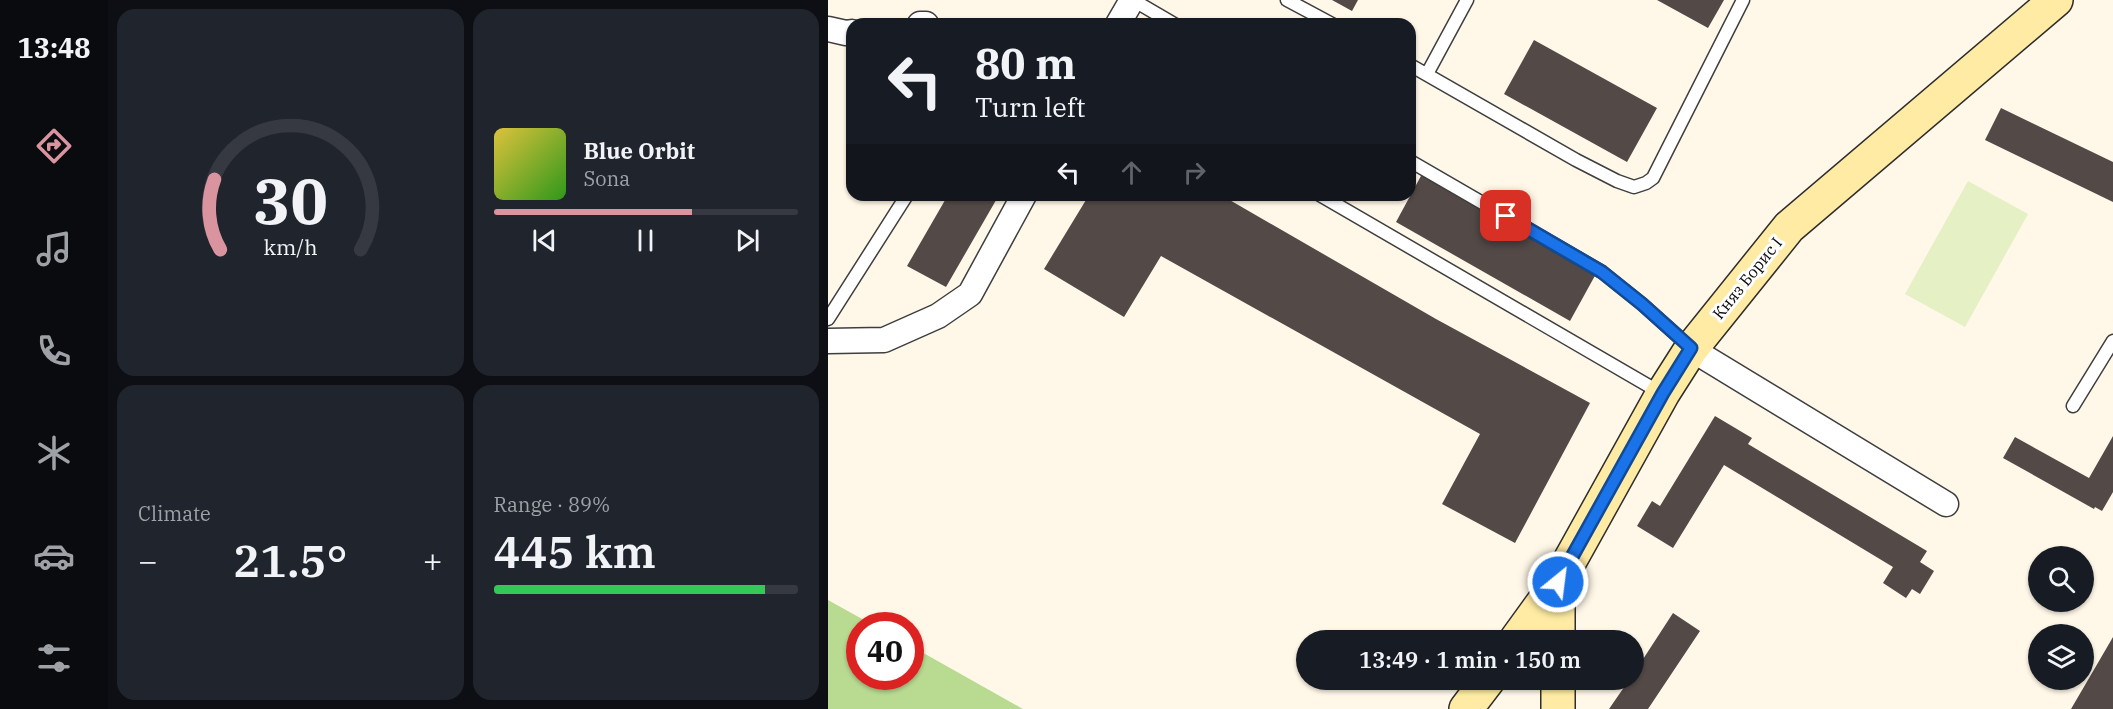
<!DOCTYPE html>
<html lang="en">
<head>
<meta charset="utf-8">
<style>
	body { margin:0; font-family:"IBM Plex Serif",serif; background:#20242c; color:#f1f3f6; height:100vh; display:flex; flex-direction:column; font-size:22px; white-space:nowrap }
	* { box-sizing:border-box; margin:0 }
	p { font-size:20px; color:#9ea1a6 }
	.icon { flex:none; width:33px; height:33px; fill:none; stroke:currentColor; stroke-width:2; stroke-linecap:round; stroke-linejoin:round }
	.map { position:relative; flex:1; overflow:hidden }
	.sheet { display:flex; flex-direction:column; gap:9px; padding:9px; background:#0d0f14; width:720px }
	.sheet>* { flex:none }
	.guide { position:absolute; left:18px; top:18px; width:570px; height:183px; border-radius:18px; box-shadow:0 2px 4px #0004; background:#171b24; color:#f1f3f6; overflow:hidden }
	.buttons { position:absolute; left:1200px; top:546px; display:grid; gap:12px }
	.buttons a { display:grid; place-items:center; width:66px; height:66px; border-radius:50%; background:#171b24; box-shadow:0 2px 4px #0004; font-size:30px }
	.speed { position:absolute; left:18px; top:612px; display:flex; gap:12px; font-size:30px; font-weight:700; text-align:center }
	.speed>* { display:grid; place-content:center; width:78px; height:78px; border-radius:50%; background:#171b24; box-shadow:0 2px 4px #0004; line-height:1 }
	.speed .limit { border:9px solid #d22; background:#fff; color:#111 }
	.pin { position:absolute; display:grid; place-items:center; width:51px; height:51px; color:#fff; margin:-26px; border-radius:12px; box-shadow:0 3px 9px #0006 }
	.me { position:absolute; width:66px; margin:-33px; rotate:29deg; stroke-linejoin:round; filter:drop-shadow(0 0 4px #0008) }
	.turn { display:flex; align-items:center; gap:21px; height:126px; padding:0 30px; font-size:27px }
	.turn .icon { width:78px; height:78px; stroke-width:2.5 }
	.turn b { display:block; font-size:42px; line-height:51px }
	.lanes { display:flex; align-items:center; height:57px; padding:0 30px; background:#0003; justify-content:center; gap:30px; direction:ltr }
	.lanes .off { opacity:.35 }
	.big { font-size:45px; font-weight:600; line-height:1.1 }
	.sheet .widget { flex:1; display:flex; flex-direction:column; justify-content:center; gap:9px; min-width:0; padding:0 21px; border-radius:18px; background:#20242c }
	.sheet .dial { align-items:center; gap:0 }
	.dial svg { height:156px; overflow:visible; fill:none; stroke:#363941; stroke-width:7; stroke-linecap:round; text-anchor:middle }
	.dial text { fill:#f1f3f6; stroke:none }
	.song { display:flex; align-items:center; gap:18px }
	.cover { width:72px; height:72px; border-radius:9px; background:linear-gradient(135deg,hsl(50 70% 55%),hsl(110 70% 35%)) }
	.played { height:6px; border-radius:3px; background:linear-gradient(90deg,#d994a0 65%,#363941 65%) }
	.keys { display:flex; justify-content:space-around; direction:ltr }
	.heat { display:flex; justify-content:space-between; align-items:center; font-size:33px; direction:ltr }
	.charge { height:9px; border-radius:4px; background:linear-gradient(90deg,#34c759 89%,#363941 0) }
	.sheet .tiles { flex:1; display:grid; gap:9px; grid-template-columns:repeat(2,1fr) }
	.trip { position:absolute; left:468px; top:630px; width:348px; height:60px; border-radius:30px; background:#171b24; box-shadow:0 2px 4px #0004; font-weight:600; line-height:60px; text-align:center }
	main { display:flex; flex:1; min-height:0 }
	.tabs { display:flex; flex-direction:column; width:108px; justify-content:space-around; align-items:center; background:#090b0e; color:#9ea1a6 }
	.tabs .icon { width:42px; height:42px }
	.tabs .active { color:#d994a0 }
	.tabs b { font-size:27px; color:#f1f3f6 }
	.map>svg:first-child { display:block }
	.forest { fill:#b9da91 }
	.pitch { fill:#e5f0c4 }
	.building { fill:#534a47 }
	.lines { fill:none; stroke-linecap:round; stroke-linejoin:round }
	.lane-casing { stroke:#3e3e3e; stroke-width:15 }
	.street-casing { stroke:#3e3e3e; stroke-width:27 }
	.secondary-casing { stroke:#2d2d2d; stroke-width:36 }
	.lane { stroke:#fff; stroke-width:12 }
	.street { stroke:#fff; stroke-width:24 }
	.secondary { stroke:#ffeba3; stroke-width:33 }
	.route-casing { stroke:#114b97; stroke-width:15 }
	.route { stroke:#1a73e8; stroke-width:10 }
	.labels { text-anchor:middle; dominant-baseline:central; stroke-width:6; stroke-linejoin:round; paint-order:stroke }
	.street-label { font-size:16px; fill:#0b0b0b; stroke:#fff }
</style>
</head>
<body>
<main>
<nav class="tabs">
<b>13:48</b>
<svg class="icon active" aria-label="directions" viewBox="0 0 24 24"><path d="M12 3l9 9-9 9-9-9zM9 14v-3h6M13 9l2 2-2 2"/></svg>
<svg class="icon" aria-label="music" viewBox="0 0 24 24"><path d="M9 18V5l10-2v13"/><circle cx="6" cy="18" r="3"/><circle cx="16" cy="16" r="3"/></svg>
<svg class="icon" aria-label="phone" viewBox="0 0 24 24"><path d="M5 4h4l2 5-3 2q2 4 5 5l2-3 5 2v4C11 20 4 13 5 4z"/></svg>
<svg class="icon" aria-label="climate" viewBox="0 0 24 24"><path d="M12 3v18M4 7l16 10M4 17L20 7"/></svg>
<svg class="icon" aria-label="car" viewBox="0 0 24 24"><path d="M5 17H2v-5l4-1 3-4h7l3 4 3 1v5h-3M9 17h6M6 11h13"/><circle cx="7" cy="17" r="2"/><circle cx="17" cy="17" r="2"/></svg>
<svg class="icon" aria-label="filters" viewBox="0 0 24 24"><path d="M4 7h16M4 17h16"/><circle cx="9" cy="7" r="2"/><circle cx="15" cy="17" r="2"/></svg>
</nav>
<section class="sheet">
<div class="tiles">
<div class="widget dial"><svg viewBox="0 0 100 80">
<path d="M14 69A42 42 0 1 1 86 69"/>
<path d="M14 69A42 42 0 0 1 11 33" stroke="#d994a0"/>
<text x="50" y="56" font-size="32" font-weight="700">30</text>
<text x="50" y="72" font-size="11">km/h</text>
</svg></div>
<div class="widget">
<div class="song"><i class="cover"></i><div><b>Blue Orbit</b><p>Sona</p></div></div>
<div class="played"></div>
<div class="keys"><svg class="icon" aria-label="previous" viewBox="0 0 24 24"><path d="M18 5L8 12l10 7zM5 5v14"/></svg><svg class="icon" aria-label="pause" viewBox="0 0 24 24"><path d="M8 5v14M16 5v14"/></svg><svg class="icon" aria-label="next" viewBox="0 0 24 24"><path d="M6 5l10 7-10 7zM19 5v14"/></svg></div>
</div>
<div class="widget"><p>Climate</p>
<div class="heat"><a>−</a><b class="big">21.5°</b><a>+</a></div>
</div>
<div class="widget"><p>Range · 89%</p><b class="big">445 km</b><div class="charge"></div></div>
</div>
</section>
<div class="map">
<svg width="1285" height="709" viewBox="0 0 1285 709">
	<rect width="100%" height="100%" fill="#fff8e8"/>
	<path class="forest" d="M0,600L45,625L32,626V676H82L83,646L195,709H0Z"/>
	<path class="pitch" d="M1140,181L1200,214L1137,327L1077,294Z"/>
	<path class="building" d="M504,0H530L524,11Z
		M829,0H896L880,28Z
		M706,40L829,108L799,162L676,94Z
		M1173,108L1285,162V202L1157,140Z
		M594,174L769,272L742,321L568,222Z
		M120,195H171L118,287L79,266Z
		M261,195H393L608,319L762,403L687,543L614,504L652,434L333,256L296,317L216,269Z
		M887,416L924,438L920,444L1099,551L1092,562L1106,571L1092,594L1084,589L1078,598L1055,583L1065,567L896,465L845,548L809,526L824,501L832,506Z
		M1285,436V492L1274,511L1267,507L1266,509L1175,458L1187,437L1261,478Z
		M845,613L872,631L820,709H781L801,680H806V673Z
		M1285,637V709H1243Z"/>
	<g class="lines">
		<g class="lane-casing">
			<path id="lane" d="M305,0L346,24
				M459,0L504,24
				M582,65L748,160L789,181L806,187L818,183L825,178L915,0
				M599,74L639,0
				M582,161L774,272L814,304L862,347
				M492,195L833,393
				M0,319L79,195
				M1245,406L1285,341"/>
		</g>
		<g class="street-casing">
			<path id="street" d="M92,24H98
				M290,24L304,0
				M0,29L18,33L24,32
				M0,341L56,340L110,316L142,294L196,195
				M863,349L1118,504"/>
		</g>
		<g class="secondary-casing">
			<path id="secondary" d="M730,582V640
				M688,640L730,582L835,393L863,349L961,227L1228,0
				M730,680V709
				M638,709L660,680"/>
		</g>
		<use href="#lane" class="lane"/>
		<use href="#street" class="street"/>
		<use href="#secondary" class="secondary"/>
	</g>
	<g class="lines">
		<g class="route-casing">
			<path id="route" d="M678,216L774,272L814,304L863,348L835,393L730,582"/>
		</g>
		<use href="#route" class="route"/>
	</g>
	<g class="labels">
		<g class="street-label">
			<text transform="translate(919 278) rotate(-51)">Княз Борис I</text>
		</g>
	</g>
</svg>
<div class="buttons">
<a><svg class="icon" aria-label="search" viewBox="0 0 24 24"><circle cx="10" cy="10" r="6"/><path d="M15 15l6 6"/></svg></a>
<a><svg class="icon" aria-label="layers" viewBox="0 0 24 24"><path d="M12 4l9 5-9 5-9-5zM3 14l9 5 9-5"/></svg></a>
</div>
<div class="speed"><div class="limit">40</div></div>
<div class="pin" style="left:678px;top:216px;background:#d93025"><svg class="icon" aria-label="arrive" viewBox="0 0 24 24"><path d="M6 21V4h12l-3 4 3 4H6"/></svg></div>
<svg class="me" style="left:730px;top:582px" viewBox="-20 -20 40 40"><circle r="17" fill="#1a73e8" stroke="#fff" stroke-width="3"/><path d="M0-11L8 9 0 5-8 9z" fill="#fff"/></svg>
<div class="trip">13:49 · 1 min · 150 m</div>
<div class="guide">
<div class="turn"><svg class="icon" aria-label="left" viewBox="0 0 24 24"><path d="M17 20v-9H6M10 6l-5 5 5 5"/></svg><div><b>80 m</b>Turn left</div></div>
<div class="lanes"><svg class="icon" aria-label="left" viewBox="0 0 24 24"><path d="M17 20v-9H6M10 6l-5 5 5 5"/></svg><svg class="icon off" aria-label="ahead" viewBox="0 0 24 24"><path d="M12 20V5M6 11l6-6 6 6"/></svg><svg class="icon off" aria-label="right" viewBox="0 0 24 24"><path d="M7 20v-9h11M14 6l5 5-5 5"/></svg></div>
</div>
</div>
</main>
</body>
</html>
